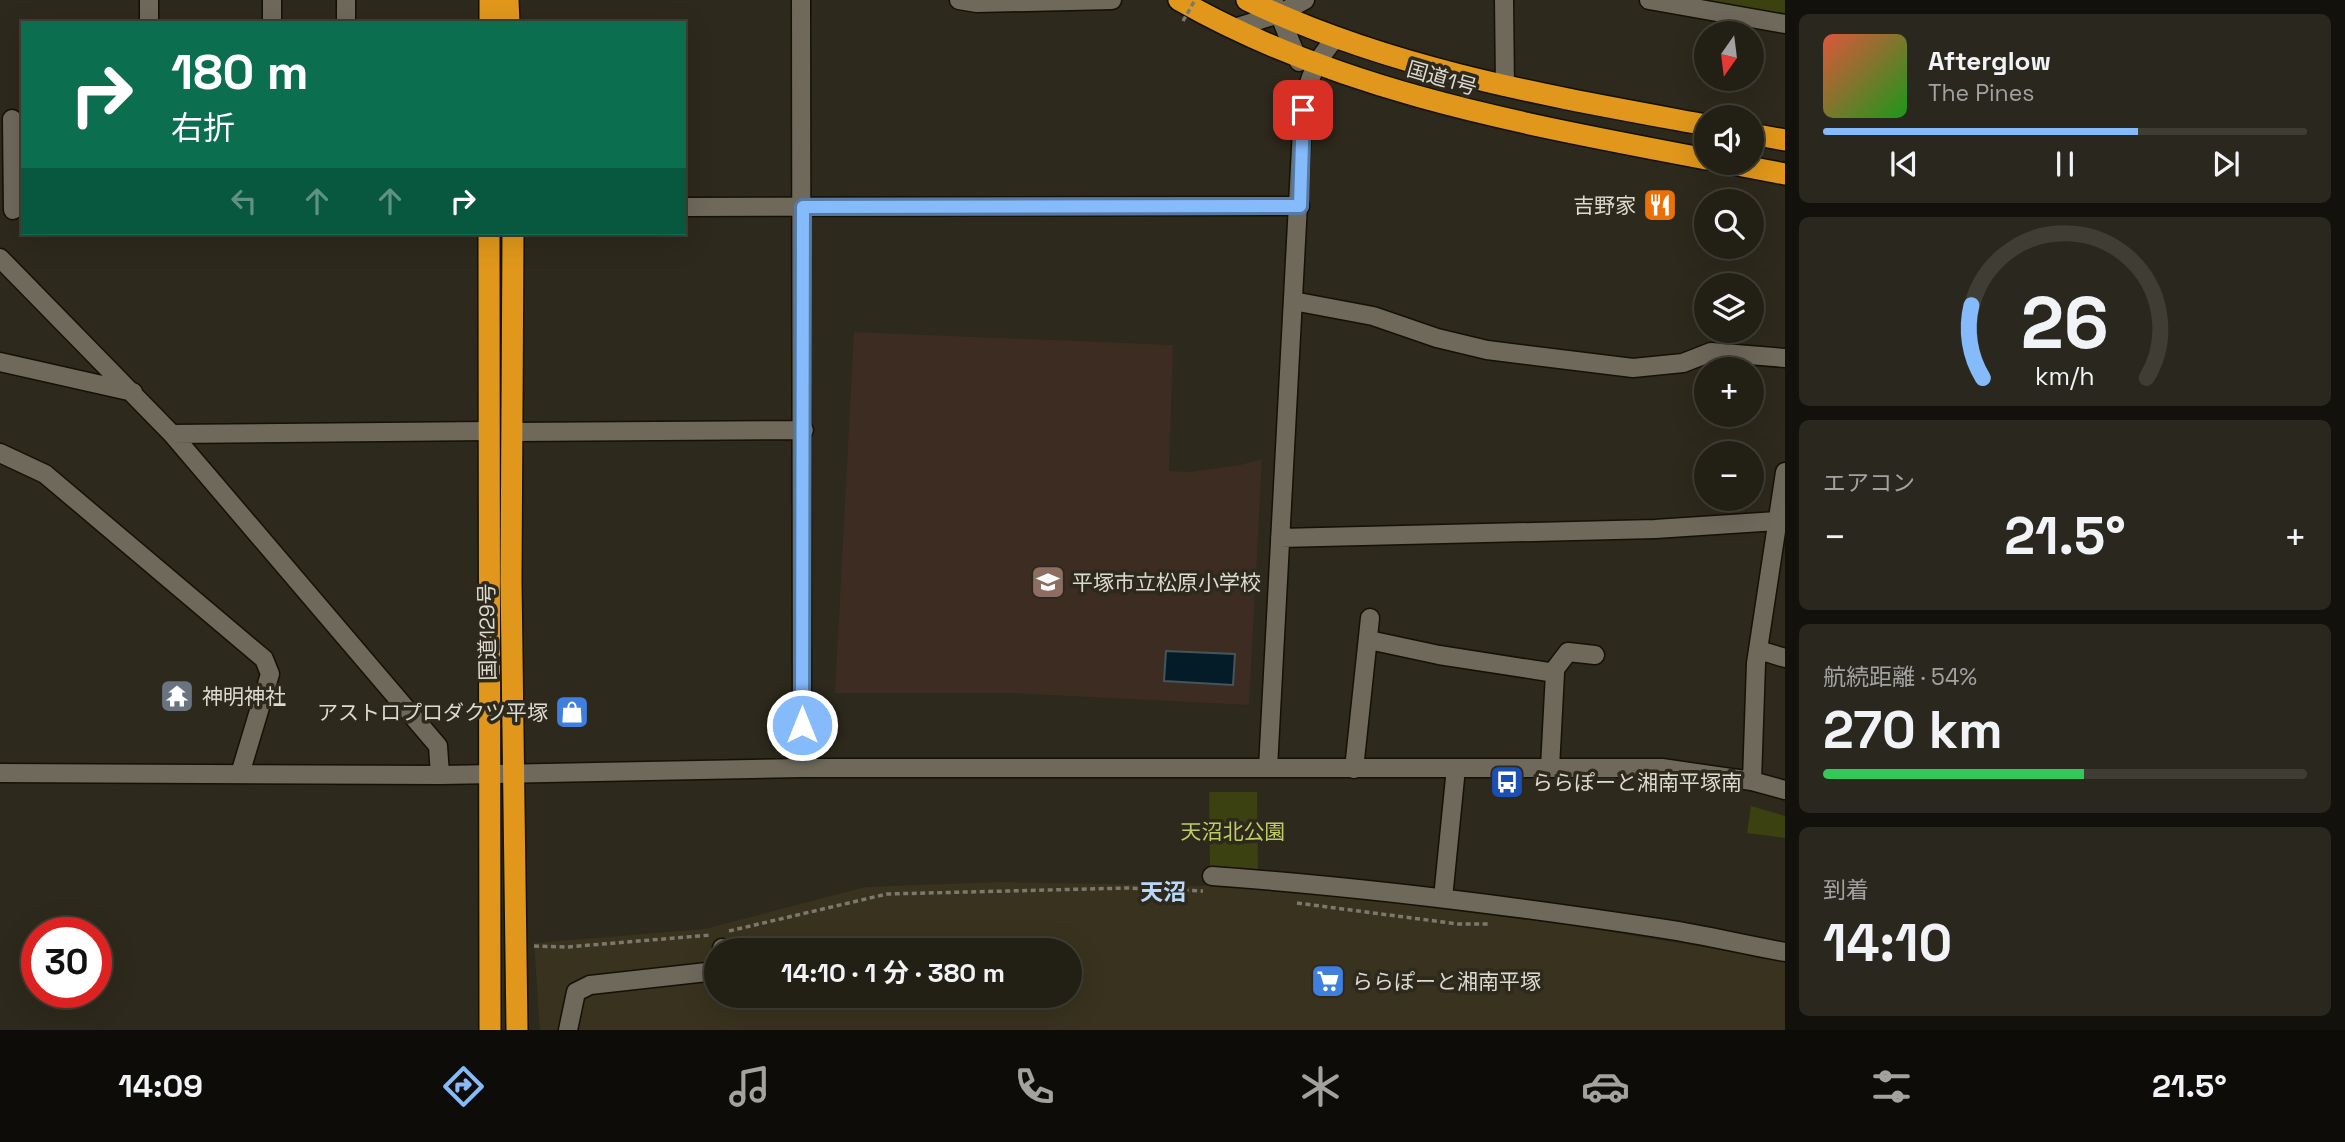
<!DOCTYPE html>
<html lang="ja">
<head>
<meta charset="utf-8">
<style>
	body { margin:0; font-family:"Space Grotesk","Noto Sans JP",sans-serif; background:#2a271e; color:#f1f3f6; height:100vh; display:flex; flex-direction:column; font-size:26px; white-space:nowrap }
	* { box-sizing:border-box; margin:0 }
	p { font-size:23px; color:#a2a2a0 }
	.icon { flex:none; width:38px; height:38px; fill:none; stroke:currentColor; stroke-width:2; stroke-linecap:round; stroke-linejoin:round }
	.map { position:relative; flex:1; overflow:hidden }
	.details { display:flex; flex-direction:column; gap:14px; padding:14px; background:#13110c; width:560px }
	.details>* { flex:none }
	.hud { position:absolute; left:21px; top:21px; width:665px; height:214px; border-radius:0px; box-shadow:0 7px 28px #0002,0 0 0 2px #3f3d34; background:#0b6e4f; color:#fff; overflow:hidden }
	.needle { width:46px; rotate:194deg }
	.buttons { position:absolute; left:1694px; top:21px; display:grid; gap:14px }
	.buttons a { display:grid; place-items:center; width:70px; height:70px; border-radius:50%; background:#221f15; box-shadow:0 7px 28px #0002,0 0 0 2px #3f3d34; font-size:35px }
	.speed { position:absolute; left:21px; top:917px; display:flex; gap:14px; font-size:35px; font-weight:700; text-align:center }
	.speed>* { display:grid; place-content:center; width:91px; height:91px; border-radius:50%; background:#221f15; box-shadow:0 7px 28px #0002,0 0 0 2px #3f3d34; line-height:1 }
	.speed .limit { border:10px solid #d22; background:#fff; color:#111 }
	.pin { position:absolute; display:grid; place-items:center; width:60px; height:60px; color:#fff; margin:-30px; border-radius:14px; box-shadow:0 4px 10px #0006 }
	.me { position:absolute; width:77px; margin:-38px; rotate:0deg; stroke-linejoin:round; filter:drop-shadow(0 0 5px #0008) }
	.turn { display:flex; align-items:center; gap:24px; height:147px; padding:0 35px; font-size:32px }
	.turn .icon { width:91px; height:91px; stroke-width:2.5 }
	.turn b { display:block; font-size:49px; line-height:60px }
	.lanes { display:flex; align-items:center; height:66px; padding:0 35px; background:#0003; justify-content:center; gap:35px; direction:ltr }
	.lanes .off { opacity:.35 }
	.big { font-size:52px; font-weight:700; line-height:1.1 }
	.details .widget { flex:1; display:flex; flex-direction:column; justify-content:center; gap:10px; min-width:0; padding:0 24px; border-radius:10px; background:#2a271e }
	.details .dial { align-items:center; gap:0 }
	.dial svg { height:182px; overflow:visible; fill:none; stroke:#3f3d34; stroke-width:7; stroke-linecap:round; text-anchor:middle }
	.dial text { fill:#f1f3f6; stroke:none }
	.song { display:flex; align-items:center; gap:21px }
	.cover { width:84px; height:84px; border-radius:10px; background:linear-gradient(135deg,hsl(10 70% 55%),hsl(120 70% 35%)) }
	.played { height:7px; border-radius:4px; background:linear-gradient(90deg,#85bbfb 65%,#3f3d34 65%) }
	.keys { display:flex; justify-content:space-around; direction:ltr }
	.heat { display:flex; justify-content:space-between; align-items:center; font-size:38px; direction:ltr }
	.charge { height:10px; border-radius:5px; background:linear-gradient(90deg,#34c759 54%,#3f3d34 0) }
	.trip { position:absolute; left:704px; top:938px; width:378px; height:70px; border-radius:35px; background:#221f15; box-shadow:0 7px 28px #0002,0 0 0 2px #3f3d34; font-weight:700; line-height:70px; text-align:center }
	.tabs { display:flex; height:112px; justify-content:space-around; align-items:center; background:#0e0c08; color:#a2a2a0 }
	.tabs .icon { width:49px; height:49px }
	.tabs .current { color:#85bbfb }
	.tabs b { font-size:32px; color:#f1f3f6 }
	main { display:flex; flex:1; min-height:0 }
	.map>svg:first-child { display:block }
	.built { fill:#38321e; fill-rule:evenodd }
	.education { fill:#3d2c22 }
	.green { fill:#3b4111 }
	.water { fill:#031c28; stroke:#44555b; stroke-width:2 }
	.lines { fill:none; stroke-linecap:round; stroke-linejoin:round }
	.minor-casing { stroke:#151106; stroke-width:21 }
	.highway-casing { stroke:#151106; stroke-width:24 }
	.path { stroke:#7b786d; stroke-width:3.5; stroke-dasharray:5 3.5; stroke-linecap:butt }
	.minor { stroke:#6e695b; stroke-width:18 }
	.highway { stroke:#e0971b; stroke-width:21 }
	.path-bridge { stroke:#7b786d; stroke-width:3.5; stroke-dasharray:5 3.5; stroke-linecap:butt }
	.route-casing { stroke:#567aa3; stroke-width:18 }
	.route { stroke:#85bbfb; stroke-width:12 }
	.labels { text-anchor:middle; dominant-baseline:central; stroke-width:7; stroke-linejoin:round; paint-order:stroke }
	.street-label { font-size:21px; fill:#dcdad1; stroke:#2d291c }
	.poi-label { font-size:21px; fill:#dcdad1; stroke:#2d291c; text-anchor:start }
	.park-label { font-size:21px; fill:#bdcc64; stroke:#2d291c }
	.neighbourhood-label { font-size:23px; font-weight:bold; fill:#b9d7fb; stroke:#2d291c }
</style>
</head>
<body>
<main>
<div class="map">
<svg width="1785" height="1030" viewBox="0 0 1785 1030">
	<rect width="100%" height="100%" fill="#2d291c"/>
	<path class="built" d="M1000,882L1272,887L1567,925L1785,960V1030H540L534,943L705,929L865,887ZM716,950H1069V996H716Z"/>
	<path class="education" d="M854,332L1173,345L1169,471L1190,472L1240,465L1262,459L1249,705L1011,693H835Z"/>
	<path class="green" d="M1649,0H1785V22Z
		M1209,792H1257L1258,869H1210Z
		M1751,806L1785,816V838L1747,833Z"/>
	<path class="water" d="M1166,651L1235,654L1233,685L1164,681Z"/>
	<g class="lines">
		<g class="minor-casing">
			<path id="minor" d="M149,0V23
				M272,0V23
				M801,0L802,768
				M959,0L977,3L1112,0
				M1273,0L1299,62
				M1504,0L1505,87
				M1649,0L1785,24
				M346,23V0
				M1234,28L1279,14L1305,0
				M12,119L13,210
				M684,207L1300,206
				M0,258L172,434L438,746L440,775
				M1293,301L1373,316L1437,338L1487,350L1633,368L1683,363L1711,352L1785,358
				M0,362L133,392
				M514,432L804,430
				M172,434L488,431
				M0,453L45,474L264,659L270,674L240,774
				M1280,538L1655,529L1777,521
				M1369,640L1439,655L1555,673L1550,768
				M1759,650L1785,658
				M1552,673L1568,652L1595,655
				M1268,768L1303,110C1307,81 1316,59 1336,38
				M1354,769L1370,618
				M0,773L440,775L802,768H1662L1752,781L1785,790
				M1752,781L1756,663L1785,472
				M1212,876C1364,887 1515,906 1665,929C1705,935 1745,945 1785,952
				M1443,898L1456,768
				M722,948L723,950
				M568,1030L576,992L590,985L716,971"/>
		</g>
		<g class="highway-casing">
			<path id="highway" d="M490,0V23
				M508,0L509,23
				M1179,0C1342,93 1525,124 1706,159
				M1247,0C1392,70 1549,96 1706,125
				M1752,134L1785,140
				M1727,163L1785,174
				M489,233L490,1030
				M513,233L511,580L517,1030"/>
		</g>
		<path class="path" d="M1297,903L1458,924H1488
			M729,931L887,894L1128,888L1203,891
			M534,946L567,947L711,935"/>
		<use href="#minor" class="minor"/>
		<use href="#highway" class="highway"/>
		<path class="path-bridge" d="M1183,21L1195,0"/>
	</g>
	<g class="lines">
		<g class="route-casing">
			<path id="route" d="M802,725L803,207L1300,206L1303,110"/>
		</g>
		<use href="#route" class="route"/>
	</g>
	<defs>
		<g id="restaurant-square" transform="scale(1.75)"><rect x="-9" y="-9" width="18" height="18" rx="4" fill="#e8710a" stroke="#2d291c"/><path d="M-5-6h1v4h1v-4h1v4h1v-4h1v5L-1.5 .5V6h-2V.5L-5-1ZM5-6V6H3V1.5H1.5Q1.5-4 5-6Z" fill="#fff"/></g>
		<g id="school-square" transform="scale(1.75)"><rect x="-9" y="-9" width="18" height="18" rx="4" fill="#8d6e63" stroke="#2d291c"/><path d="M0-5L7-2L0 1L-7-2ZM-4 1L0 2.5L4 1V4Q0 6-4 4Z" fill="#fff"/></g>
		<g id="temple-square" transform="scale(1.75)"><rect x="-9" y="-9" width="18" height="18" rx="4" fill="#6b7280" stroke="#2d291c"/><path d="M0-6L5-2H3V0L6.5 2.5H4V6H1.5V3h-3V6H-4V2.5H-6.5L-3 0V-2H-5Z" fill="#fff"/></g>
		<g id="shop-square" transform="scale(1.75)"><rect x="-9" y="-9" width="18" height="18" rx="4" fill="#3f7fe0" stroke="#2d291c"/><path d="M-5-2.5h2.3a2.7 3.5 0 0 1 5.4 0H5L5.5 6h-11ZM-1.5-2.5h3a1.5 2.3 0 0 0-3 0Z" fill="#fff"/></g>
		<g id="bus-square" transform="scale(1.75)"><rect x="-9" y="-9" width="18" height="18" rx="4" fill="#1a4fb4" stroke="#2d291c"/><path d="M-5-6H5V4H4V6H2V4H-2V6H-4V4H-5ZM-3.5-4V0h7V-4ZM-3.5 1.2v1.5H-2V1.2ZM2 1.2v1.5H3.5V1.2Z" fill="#fff"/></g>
		<g id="supermarket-square" transform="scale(1.75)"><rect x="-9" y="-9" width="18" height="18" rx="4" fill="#3f7fe0" stroke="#2d291c"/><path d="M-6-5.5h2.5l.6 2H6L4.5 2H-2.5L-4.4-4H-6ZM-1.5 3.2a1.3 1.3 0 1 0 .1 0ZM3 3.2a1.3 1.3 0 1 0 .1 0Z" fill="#fff"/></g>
	</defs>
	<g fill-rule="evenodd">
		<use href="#restaurant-square" x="1660" y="205"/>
		<use href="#school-square" x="1048" y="582"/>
		<use href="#temple-square" x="177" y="696"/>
		<use href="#shop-square" x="572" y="712"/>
		<use href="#bus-square" x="1507" y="782"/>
		<use href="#supermarket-square" x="1328" y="981"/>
	</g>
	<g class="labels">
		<g class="street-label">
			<text transform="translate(1442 78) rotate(16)">国道1号</text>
			<text transform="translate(487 632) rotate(-91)">国道129号</text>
		</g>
		<g class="poi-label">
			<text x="1636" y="205" text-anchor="end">吉野家</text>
			<text x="1072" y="582">平塚市立松原小学校</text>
			<text x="202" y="696">神明神社</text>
			<text x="548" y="712" text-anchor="end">アストロプロダクツ平塚</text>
			<text x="1532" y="782">ららぽーと湘南平塚南</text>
			<text x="1352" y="981">ららぽーと湘南平塚</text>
		</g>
		<g class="park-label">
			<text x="1233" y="831">天沼北公園</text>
		</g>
		<g class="neighbourhood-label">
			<text x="1163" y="892">天沼</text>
		</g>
	</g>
</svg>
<div class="buttons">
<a><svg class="needle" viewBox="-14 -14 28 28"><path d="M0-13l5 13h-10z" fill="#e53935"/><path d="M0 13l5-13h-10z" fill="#a2a2a0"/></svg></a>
<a><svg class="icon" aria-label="sound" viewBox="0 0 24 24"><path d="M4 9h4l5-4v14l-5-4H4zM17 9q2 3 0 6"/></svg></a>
<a><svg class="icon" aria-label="search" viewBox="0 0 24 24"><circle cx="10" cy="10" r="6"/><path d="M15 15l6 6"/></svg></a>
<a><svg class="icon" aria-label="layers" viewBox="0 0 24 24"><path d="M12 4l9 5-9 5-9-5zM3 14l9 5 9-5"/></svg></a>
<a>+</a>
<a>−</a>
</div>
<div class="speed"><div class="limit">30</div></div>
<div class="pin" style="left:1303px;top:110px;background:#d93025"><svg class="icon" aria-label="arrive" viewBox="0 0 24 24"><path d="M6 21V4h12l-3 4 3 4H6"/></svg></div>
<svg class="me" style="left:802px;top:725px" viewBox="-20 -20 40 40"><circle r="17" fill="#85bbfb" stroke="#fff" stroke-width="3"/><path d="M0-11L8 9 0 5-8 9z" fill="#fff"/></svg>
<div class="trip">14:10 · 1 分 · 380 m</div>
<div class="hud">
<div class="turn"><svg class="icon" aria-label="right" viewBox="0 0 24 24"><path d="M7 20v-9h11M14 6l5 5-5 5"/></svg><div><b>180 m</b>右折</div></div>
<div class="lanes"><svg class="icon off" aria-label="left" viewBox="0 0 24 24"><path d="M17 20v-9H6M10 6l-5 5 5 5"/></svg><svg class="icon off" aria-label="ahead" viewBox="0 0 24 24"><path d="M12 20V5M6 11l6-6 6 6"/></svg><svg class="icon off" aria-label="ahead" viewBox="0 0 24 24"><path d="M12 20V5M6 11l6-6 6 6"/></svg><svg class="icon" aria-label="right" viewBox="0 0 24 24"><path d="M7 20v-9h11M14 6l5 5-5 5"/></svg></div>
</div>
</div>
<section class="details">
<div class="widget">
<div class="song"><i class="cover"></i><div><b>Afterglow</b><p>The Pines</p></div></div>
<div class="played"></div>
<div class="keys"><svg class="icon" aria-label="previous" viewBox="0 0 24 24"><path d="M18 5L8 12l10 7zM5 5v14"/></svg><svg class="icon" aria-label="pause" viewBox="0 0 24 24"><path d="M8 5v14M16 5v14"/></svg><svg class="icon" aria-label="next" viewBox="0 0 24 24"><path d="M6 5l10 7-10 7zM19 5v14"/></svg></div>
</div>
<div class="widget dial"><svg viewBox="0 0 100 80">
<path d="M14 69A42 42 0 1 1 86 69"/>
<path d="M14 69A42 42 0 0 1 9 37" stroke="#85bbfb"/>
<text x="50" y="56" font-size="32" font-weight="700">26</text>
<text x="50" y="72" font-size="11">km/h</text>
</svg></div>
<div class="widget"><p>エアコン</p>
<div class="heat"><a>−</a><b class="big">21.5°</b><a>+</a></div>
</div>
<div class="widget"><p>航続距離 · 54%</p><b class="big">270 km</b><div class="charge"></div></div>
<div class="widget"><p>到着</p><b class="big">14:10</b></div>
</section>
</main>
<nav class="tabs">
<b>14:09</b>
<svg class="icon current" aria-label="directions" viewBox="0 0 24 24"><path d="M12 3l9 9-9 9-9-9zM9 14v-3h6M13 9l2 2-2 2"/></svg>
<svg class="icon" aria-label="music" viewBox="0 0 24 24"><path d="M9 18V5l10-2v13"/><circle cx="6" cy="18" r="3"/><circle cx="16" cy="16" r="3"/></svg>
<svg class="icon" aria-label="phone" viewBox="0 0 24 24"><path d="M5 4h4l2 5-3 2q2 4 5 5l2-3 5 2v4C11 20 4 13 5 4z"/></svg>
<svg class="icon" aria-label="climate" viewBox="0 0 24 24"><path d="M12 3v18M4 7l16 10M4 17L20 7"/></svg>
<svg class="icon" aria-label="car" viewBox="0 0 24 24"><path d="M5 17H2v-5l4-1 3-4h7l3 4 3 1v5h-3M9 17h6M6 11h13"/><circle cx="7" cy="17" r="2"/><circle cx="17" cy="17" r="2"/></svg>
<svg class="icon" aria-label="filters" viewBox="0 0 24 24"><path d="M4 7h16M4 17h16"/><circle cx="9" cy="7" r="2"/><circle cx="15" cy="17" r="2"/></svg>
<b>21.5°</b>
</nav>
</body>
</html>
